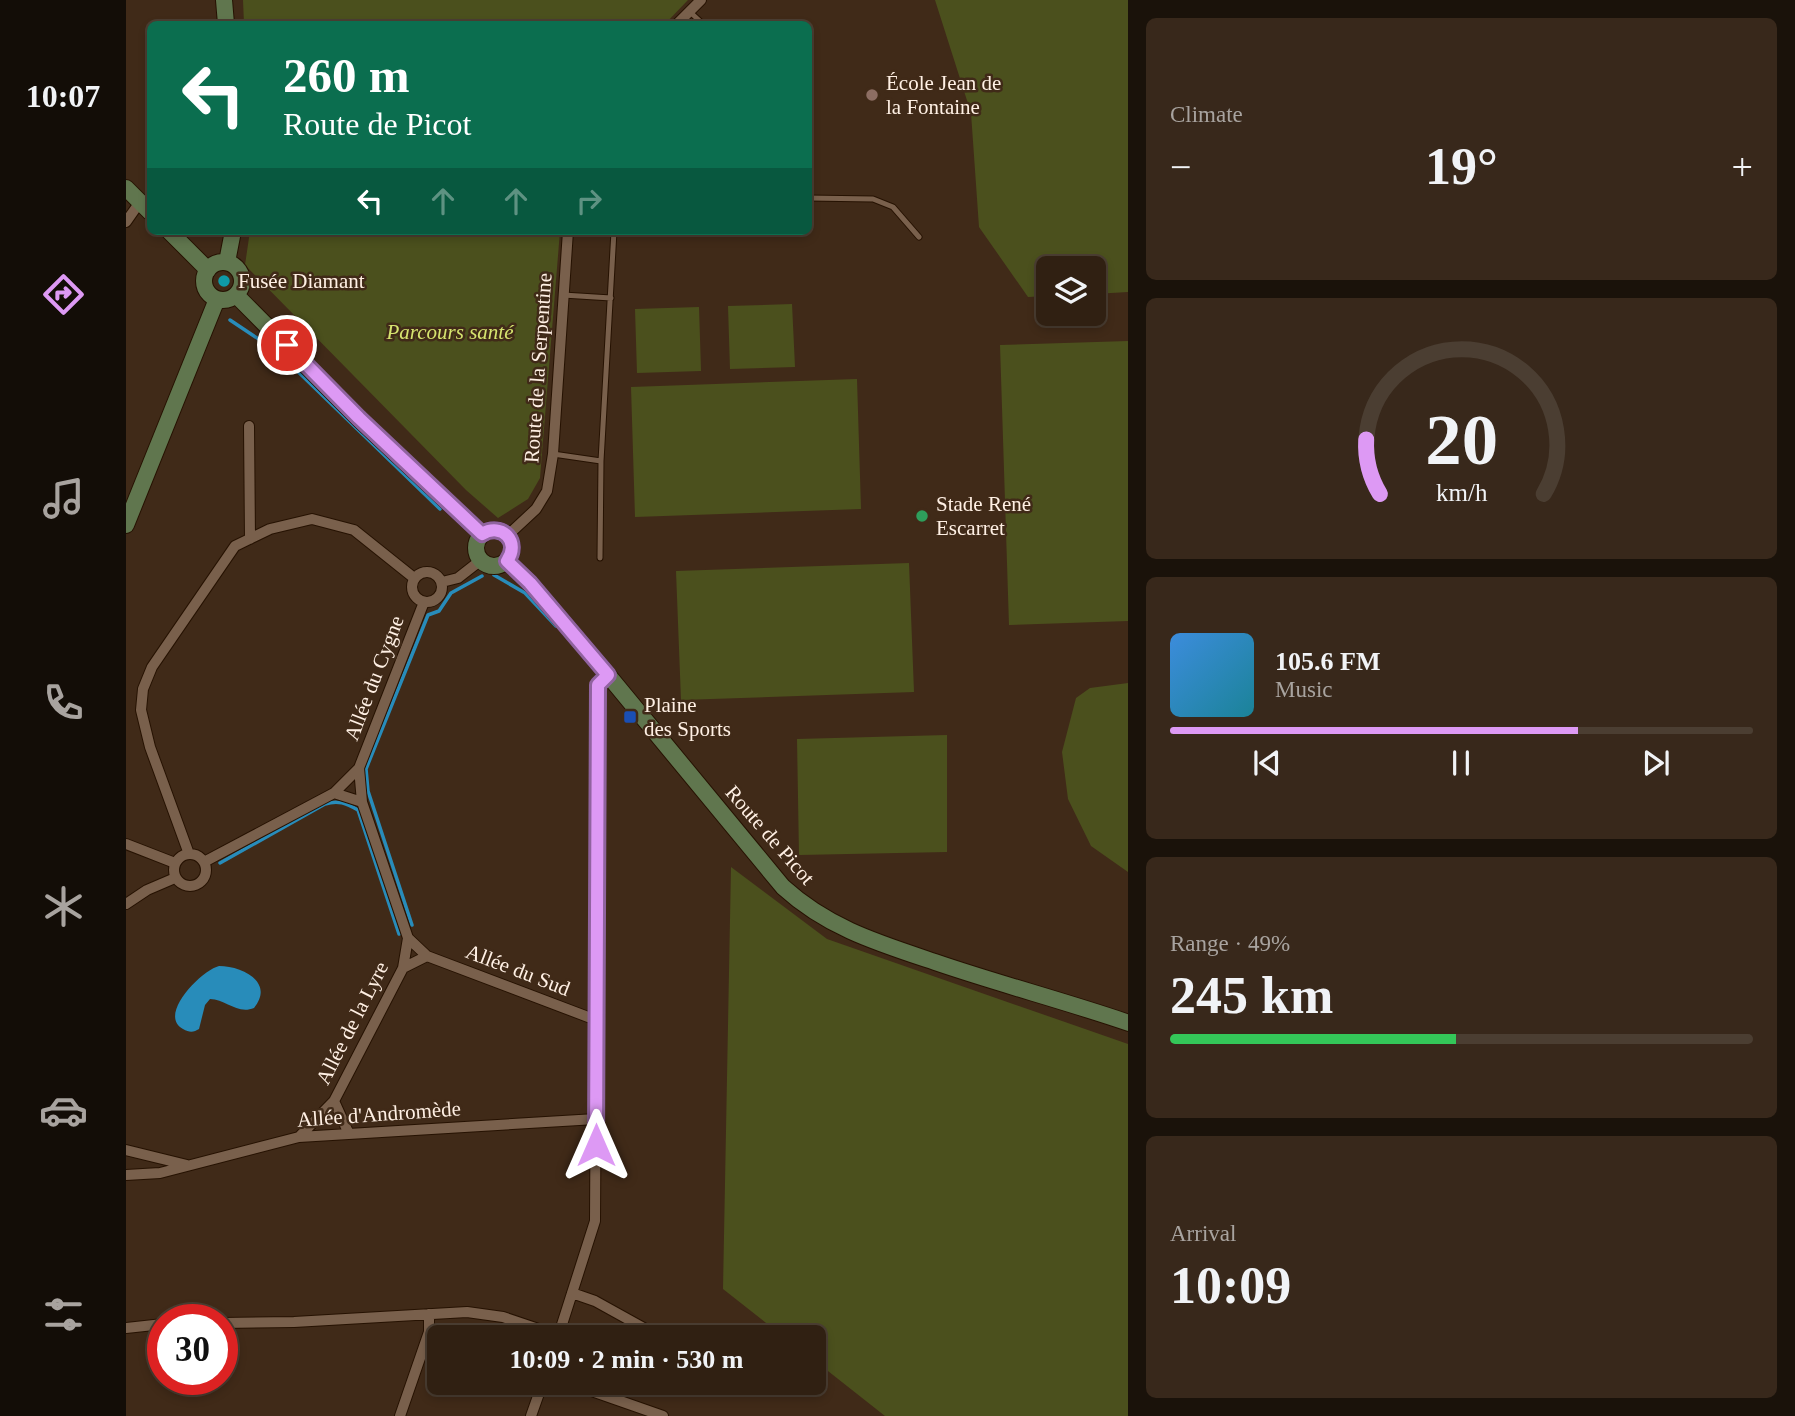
<!DOCTYPE html>
<html lang="en">
<head>
<meta charset="utf-8">
<style>
	body { margin:0; font-family:Georgia,serif; background:#38281b; color:#f1f3f6; height:100vh; display:flex; flex-direction:column; font-size:26px; white-space:nowrap }
	* { box-sizing:border-box; margin:0 }
	p { font-size:23px; color:#a8a39f }
	.icon { flex:none; width:38px; height:38px; fill:none; stroke:currentColor; stroke-width:2; stroke-linecap:round; stroke-linejoin:round }
	.map { position:relative; flex:1; overflow:hidden }
	.drawer { display:flex; flex-direction:column; gap:18px; padding:18px; background:#1a120a; width:667px }
	.drawer>* { flex:none }
	.top-card { position:absolute; left:21px; top:21px; width:665px; height:214px; border-radius:10px; box-shadow:0 4px 10px #0003,0 0 0 2px #4b3e32; background:#0b6e4f; color:#fff; overflow:hidden }
	.controls { position:absolute; left:910px; top:256px; display:grid; gap:14px }
	.controls a { display:grid; place-items:center; width:70px; height:70px; border-radius:10px; background:#302012; box-shadow:0 4px 10px #0003,0 0 0 2px #4b3e32; font-size:35px }
	.speed { position:absolute; left:21px; top:1304px; display:flex; gap:14px; font-size:35px; font-weight:700; text-align:center }
	.speed>* { display:grid; place-content:center; width:91px; height:91px; border-radius:50%; background:#302012; box-shadow:0 4px 10px #0003,0 0 0 2px #4b3e32; line-height:1 }
	.speed .limit { border:10px solid #d22; background:#fff; color:#111 }
	.pin { position:absolute; display:grid; place-items:center; width:60px; height:60px; color:#fff; margin:-30px; border:4px solid #fff; border-radius:50%; box-shadow:0 2px 7px #0007 }
	.me { position:absolute; width:77px; margin:-38px; rotate:0deg; stroke-linejoin:round; filter:drop-shadow(0 0 5px #0008) }
	.turn { display:flex; align-items:center; gap:24px; height:147px; padding:0 21px; font-size:32px }
	.turn .icon { width:91px; height:91px; stroke-width:2.5 }
	.turn b { display:block; font-size:49px; line-height:60px }
	.lanes { display:flex; align-items:center; height:66px; padding:0 21px; background:#0003; justify-content:center; gap:35px; direction:ltr }
	.lanes .off { opacity:.35 }
	.big { font-size:52px; font-weight:600; line-height:1.1 }
	.drawer .tile { flex:1; display:flex; flex-direction:column; justify-content:center; gap:10px; min-width:0; padding:0 24px; border-radius:10px; background:#38281b }
	.drawer .dial { align-items:center; gap:0 }
	.dial svg { height:182px; overflow:visible; fill:none; stroke:#4b3e32; stroke-width:7; stroke-linecap:round; text-anchor:middle }
	.dial text { fill:#f1f3f6; stroke:none }
	.song { display:flex; align-items:center; gap:21px }
	.cover { width:84px; height:84px; border-radius:10px; background:linear-gradient(135deg,hsl(210 70% 55%),hsl(190 70% 35%)) }
	.played { height:7px; border-radius:4px; background:linear-gradient(90deg,#dd99f4 70%,#4b3e32 70%) }
	.keys { display:flex; justify-content:space-around; direction:ltr }
	.heat { display:flex; justify-content:space-between; align-items:center; font-size:38px; direction:ltr }
	.charge { height:10px; border-radius:5px; background:linear-gradient(90deg,#34c759 49%,#4b3e32 0) }
	.trip { position:absolute; left:301px; top:1325px; width:399px; height:70px; border-radius:10px; background:#302012; box-shadow:0 4px 10px #0003,0 0 0 2px #4b3e32; font-weight:600; line-height:70px; text-align:center }
	main { display:flex; flex:1; min-height:0 }
	.tabs { display:flex; flex-direction:column; width:126px; justify-content:space-around; align-items:center; background:#130d07; color:#a8a39f }
	.tabs .icon { width:49px; height:49px }
	.tabs .current { color:#dd99f4 }
	.tabs b { font-size:32px; color:#f1f3f6 }
	.map>svg:first-child { display:block }
	.green { fill:#4b501d }
	.water { fill:#288cba }
	.lines { fill:none; stroke-linecap:round; stroke-linejoin:round }
	.stream { stroke:#288cba; stroke-width:3.5 }
	.lane-casing { stroke:#261202; stroke-width:7 }
	.street-casing { stroke:#261202; stroke-width:12 }
	.secondary-casing { stroke:#261202; stroke-width:18 }
	.lane { stroke:#79604c; stroke-width:5 }
	.street { stroke:#79604c; stroke-width:10 }
	.secondary { stroke:#60764e; stroke-width:16 }
	.route-casing { stroke:#90639f; stroke-width:18 }
	.route { stroke:#dd99f4; stroke-width:12 }
	.education-dot { fill:#8d6e63; stroke:#402a18; stroke-width:2.5 }
	.culture-dot { fill:#0f9aa8; stroke:#402a18; stroke-width:2.5 }
	.leisure-dot { fill:#2e9e5b; stroke:#402a18; stroke-width:2.5 }
	.transit-dot { fill:#1a4fb4; stroke:#402a18; stroke-width:2.5 }
	.labels { text-anchor:middle; dominant-baseline:central; stroke-width:5; stroke-linejoin:round; paint-order:stroke }
	.poi-label { font-size:21px; fill:#fff0e4; stroke:#402a18; text-anchor:start }
	.park-label { font-size:21px; font-style:italic; fill:#d6e46f; stroke:#402a18 }
	.street-label { font-size:21px; fill:#fff0e4; stroke:#402a18 }
</style>
</head>
<body>
<main>
<nav class="tabs">
<b>10:07</b>
<svg class="icon current" aria-label="directions" viewBox="0 0 24 24"><path d="M12 3l9 9-9 9-9-9zM9 14v-3h6M13 9l2 2-2 2"/></svg>
<svg class="icon" aria-label="music" viewBox="0 0 24 24"><path d="M9 18V5l10-2v13"/><circle cx="6" cy="18" r="3"/><circle cx="16" cy="16" r="3"/></svg>
<svg class="icon" aria-label="phone" viewBox="0 0 24 24"><path d="M5 4h4l2 5-3 2q2 4 5 5l2-3 5 2v4C11 20 4 13 5 4z"/></svg>
<svg class="icon" aria-label="climate" viewBox="0 0 24 24"><path d="M12 3v18M4 7l16 10M4 17L20 7"/></svg>
<svg class="icon" aria-label="car" viewBox="0 0 24 24"><path d="M5 17H2v-5l4-1 3-4h7l3 4 3 1v5h-3M9 17h6M6 11h13"/><circle cx="7" cy="17" r="2"/><circle cx="17" cy="17" r="2"/></svg>
<svg class="icon" aria-label="filters" viewBox="0 0 24 24"><path d="M4 7h16M4 17h16"/><circle cx="9" cy="7" r="2"/><circle cx="15" cy="17" r="2"/></svg>
</nav>
<div class="map">
<svg width="1003" height="1416" viewBox="0 0 1003 1416">
	<rect width="100%" height="100%" fill="#402a18"/>
	<path class="green" d="M117,0H562L539,24H118Z
		M809,0H1002V292L968,294V268H922V296L902,297L853,227L845,113Z
		M124,231H434L414,478L402,499L372,518L340,490L119,265Z
		M666,304L669,367L604,369L602,306Z
		M573,307L575,371L511,373L509,309Z
		M1003,341L1002,621L883,625L874,345Z
		M731,379L735,509L509,517L505,387Z
		M783,563L788,692L555,700L550,571Z
		M1002,683H1003L1002,872L965,846L942,799L936,752L950,698L964,688Z
		M821,735V852L673,855L671,739Z
		M605,867L701,939L1002,1044V1416H759L688,1360V1337H658L597,1289Z"/>
	<path class="water" d="M93,966C116,966 149,982 128,1008C111,1015 100,999 84,999L79,1005L73,1029C68,1032 64,1033 57,1029C31,1015 76,970 93,966Z"/>
	<g class="lines">
		<path class="stream" d="M104,320L146,348L163,363L314,509
			M368,575L399,593L430,626
			M94,863L199,804C212,800 220,803 232,810L273,934
			M286,925L242,791L240,769L302,615L313,611L325,593L356,576"/>
		<g class="lane-casing">
			<path id="lane" d="M564,12L577,24
				M682,198L747,199L767,207L793,237
				M437,295L485,298
				M427,454L475,461
				M474,558L475,461L488,231"/>
		</g>
		<g class="street-casing">
			<path id="street" d="M551,24L575,0
				M0,222L14,202
				M123,426L124,539
				M382,535L410,509L421,491L427,454L442,231
				M286 587a15 15 0 1 1 30 0a15 15 0 1 1-30 0Z
				M316,582L332,578L355,560
				M233,768L298,602
				M208,793L236,802
				M0,844L49,863
				M48 870a16 16 0 1 1 32 0a16 16 0 1 1-32 0Z
				M63,854L24,747L15,710L17,689L26,667L109,546L144,529L186,519L228,530L288,578
				M78,862L208,793L233,768L236,802L282,938L277,968L208,1101L173,1137
				M0,904L21,890L49,878
				M282,938L301,956L470,1020
				M277,968L301,956
				M208,1101L223,1134
				M0,1150L61,1165
				M0,1175L34,1173L173,1137L470,1119
				M446,1293L469,1301L534,1337
				M96,1323L168,1322L341,1312L377,1317L433,1336
				M0,1328L37,1324
				M432,1337L469,1221L472,685L482,675
				M440,1382L537,1416
				M274,1416L303,1332V1314
				M405,1416L417,1382"/>
		</g>
		<g class="secondary-casing">
			<path id="secondary" d="M98,0L100,24
				M0,188L24,212
				M43,231L82,270
				M78 281a19 19 0 1 1 38 0a19 19 0 1 1-38 0Z
				M101,262L107,231
				M110,295L233,419L356,534
				M0,525L91,299
				M350 548a18 18 0 1 1 36 0a18 18 0 1 1-36 0Z
				M381,561L404,583L482,675L657,887C702,928 752,943 809,962C873,984 939,1001 1003,1023"/>
		</g>
		<use href="#lane" class="lane"/>
		<use href="#street" class="street"/>
		<use href="#secondary" class="secondary"/>
	</g>
	<g class="lines">
		<g class="route-casing">
			<path id="route" d="M161,345L233,418L356,534C376,522 395,542 381,561L404,583L482,675L472,685L470,1145"/>
		</g>
		<use href="#route" class="route"/>
	</g>
	<circle class="education-dot" cx="746" cy="95" r="7"/>
	<circle class="culture-dot" cx="98" cy="281" r="7"/>
	<circle class="leisure-dot" cx="796" cy="516" r="7"/>
	<rect class="transit-dot" x="497" y="710" width="14" height="14" rx="3.5"/>
	<g class="labels">
		<g class="poi-label">
			<text x="760" y="83">École Jean de<tspan x="760" dy="24">la Fontaine</tspan></text>
			<text x="112" y="281">Fusée Diamant</text>
			<text x="810" y="504">Stade René<tspan x="810" dy="24">Escarret</tspan></text>
			<text x="518" y="705">Plaine<tspan x="518" dy="24">des Sports</tspan></text>
		</g>
		<g class="park-label">
			<text x="324" y="332">Parcours santé</text>
		</g>
		<g class="street-label">
			<text transform="translate(412 368) rotate(-86)">Route de la Serpentine</text>
			<text transform="translate(248 678) rotate(-69)">Allée du Cygne</text>
			<text transform="translate(644 835) rotate(49)">Route de Picot</text>
			<text transform="translate(392 970) rotate(21)">Allée du Sud</text>
			<text transform="translate(226 1023) rotate(-63)">Allée de la Lyre</text>
			<text transform="translate(253 1114) rotate(-4)">Allée d'Andromède</text>
		</g>
	</g>
</svg>
<div class="controls">
<a><svg class="icon" aria-label="layers" viewBox="0 0 24 24"><path d="M12 4l9 5-9 5-9-5zM3 14l9 5 9-5"/></svg></a>
</div>
<div class="speed"><div class="limit">30</div></div>
<div class="pin" style="left:161px;top:345px;background:#d93025"><svg class="icon" aria-label="arrive" viewBox="0 0 24 24"><path d="M6 21V4h12l-3 4 3 4H6"/></svg></div>
<svg class="me" style="left:470px;top:1145px" viewBox="-20 -20 40 40"><path d="M0-17L14 15 0 8-14 15z" fill="#dd99f4" stroke="#fff" stroke-width="4"/></svg>
<div class="trip">10:09 · 2 min · 530 m</div>
<div class="top-card">
<div class="turn"><svg class="icon" aria-label="left" viewBox="0 0 24 24"><path d="M17 20v-9H6M10 6l-5 5 5 5"/></svg><div><b>260 m</b>Route de Picot</div></div>
<div class="lanes"><svg class="icon" aria-label="left" viewBox="0 0 24 24"><path d="M17 20v-9H6M10 6l-5 5 5 5"/></svg><svg class="icon off" aria-label="ahead" viewBox="0 0 24 24"><path d="M12 20V5M6 11l6-6 6 6"/></svg><svg class="icon off" aria-label="ahead" viewBox="0 0 24 24"><path d="M12 20V5M6 11l6-6 6 6"/></svg><svg class="icon off" aria-label="right" viewBox="0 0 24 24"><path d="M7 20v-9h11M14 6l5 5-5 5"/></svg></div>
</div>
</div>
<section class="drawer">
<div class="tile"><p>Climate</p>
<div class="heat"><a>−</a><b class="big">19°</b><a>+</a></div>
</div>
<div class="tile dial"><svg viewBox="0 0 100 80">
<path d="M14 69A42 42 0 1 1 86 69"/>
<path d="M14 69A42 42 0 0 1 8 45" stroke="#dd99f4"/>
<text x="50" y="56" font-size="32" font-weight="700">20</text>
<text x="50" y="72" font-size="11">km/h</text>
</svg></div>
<div class="tile">
<div class="song"><i class="cover"></i><div><b>105.6 FM</b><p>Music</p></div></div>
<div class="played"></div>
<div class="keys"><svg class="icon" aria-label="previous" viewBox="0 0 24 24"><path d="M18 5L8 12l10 7zM5 5v14"/></svg><svg class="icon" aria-label="pause" viewBox="0 0 24 24"><path d="M8 5v14M16 5v14"/></svg><svg class="icon" aria-label="next" viewBox="0 0 24 24"><path d="M6 5l10 7-10 7zM19 5v14"/></svg></div>
</div>
<div class="tile"><p>Range · 49%</p><b class="big">245 km</b><div class="charge"></div></div>
<div class="tile"><p>Arrival</p><b class="big">10:09</b></div>
</section>
</main>
</body>
</html>
